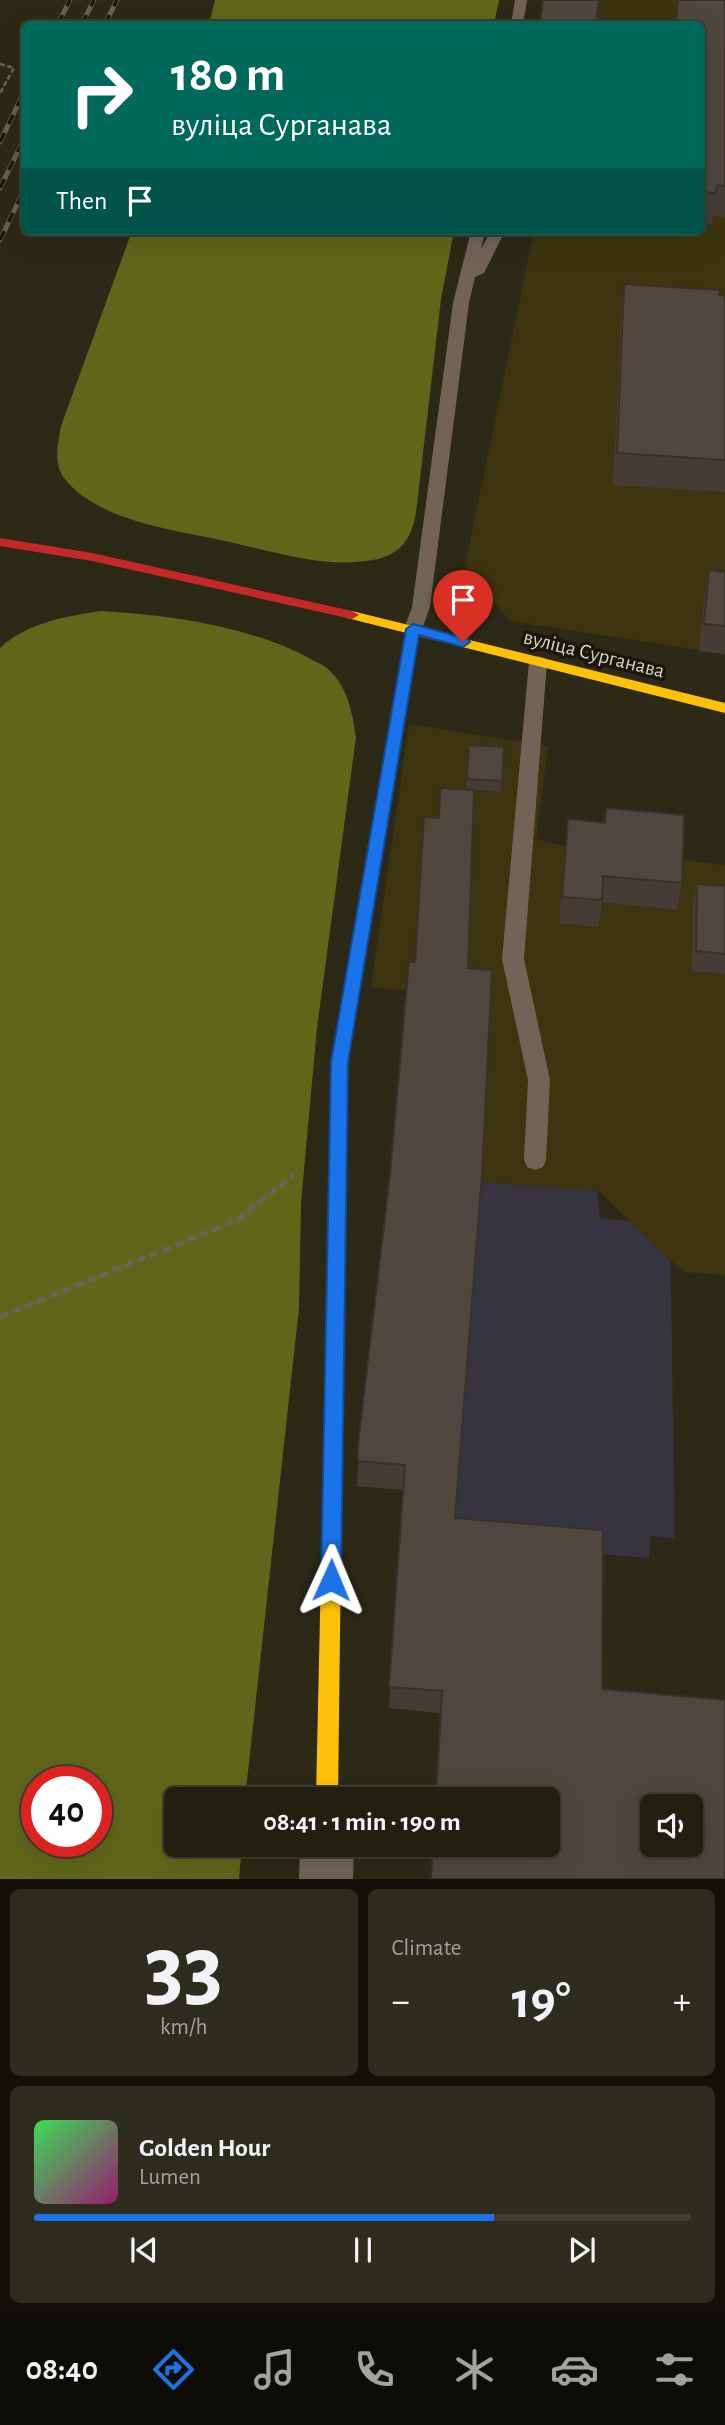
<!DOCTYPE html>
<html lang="en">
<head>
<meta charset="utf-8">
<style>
	body { margin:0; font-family:"Alegreya Sans",sans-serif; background:#2e2c1f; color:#f1f3f6; height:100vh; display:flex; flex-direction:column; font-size:26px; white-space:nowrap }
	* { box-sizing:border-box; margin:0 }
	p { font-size:23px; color:#a2a29f }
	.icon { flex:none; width:38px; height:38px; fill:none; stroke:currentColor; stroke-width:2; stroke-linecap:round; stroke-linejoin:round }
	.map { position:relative; height:1879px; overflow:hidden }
	.details { display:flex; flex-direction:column; gap:10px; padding:10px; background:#131109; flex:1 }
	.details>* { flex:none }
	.top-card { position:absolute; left:21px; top:21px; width:684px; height:214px; border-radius:10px; box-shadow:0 7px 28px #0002,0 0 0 2px #3f3d31; background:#00695c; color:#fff; overflow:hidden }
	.buttons { position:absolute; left:640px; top:1794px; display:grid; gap:14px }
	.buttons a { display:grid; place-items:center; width:63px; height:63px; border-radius:10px; background:#221f11; box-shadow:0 7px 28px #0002,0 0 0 2px #3f3d31; font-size:35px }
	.speed { position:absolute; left:21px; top:1766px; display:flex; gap:14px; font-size:35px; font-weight:700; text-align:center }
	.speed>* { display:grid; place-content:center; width:91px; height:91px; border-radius:50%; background:#221f11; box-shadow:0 7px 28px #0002,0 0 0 2px #3f3d31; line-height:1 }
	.speed .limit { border:10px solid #d22; background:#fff; color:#111 }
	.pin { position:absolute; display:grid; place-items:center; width:60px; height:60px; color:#fff; margin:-72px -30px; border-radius:50% 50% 50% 0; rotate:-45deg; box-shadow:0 0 7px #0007 }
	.pin .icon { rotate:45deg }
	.me { position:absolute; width:77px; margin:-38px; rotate:1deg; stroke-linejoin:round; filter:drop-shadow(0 0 5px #0008) }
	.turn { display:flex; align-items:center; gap:24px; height:147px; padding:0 35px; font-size:32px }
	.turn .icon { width:91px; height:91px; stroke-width:2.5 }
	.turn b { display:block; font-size:49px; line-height:60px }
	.then { display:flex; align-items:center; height:66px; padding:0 35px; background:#0003; gap:14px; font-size:26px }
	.big { font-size:52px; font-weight:700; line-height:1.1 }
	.details .widget { flex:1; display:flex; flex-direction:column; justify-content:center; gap:10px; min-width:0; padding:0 24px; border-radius:10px; background:#2e2c1f }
	.details .dial { align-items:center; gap:0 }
	.dial b { font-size:91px; line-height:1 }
	.song { display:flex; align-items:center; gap:21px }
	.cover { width:84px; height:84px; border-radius:10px; background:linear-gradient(135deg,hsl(130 70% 55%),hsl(320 70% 35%)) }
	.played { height:7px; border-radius:4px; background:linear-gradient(90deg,#1a73e8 70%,#3f3d31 70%) }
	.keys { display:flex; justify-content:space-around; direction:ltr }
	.heat { display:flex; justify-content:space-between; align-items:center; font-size:38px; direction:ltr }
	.details .tiles { flex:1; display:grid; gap:10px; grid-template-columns:1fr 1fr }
	.widget:last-child { grid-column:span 2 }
	.trip { position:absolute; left:164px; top:1787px; width:396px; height:70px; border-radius:10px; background:#221f11; box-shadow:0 7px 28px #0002,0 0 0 2px #3f3d31; font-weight:700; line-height:70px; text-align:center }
	.tab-bar { display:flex; height:112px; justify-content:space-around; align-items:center; background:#0e0c07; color:#a2a29f }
	.tab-bar .icon { width:49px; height:49px }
	.tab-bar .current { color:#1a73e8 }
	.tab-bar b { font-size:32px; color:#f1f3f6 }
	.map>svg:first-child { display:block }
	.commercial { fill:#37333f }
	.built { fill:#3d350f }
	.forest { fill:#60671a; fill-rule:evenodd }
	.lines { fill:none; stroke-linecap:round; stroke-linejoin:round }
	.path-far1 { stroke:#6b6257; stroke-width:2.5; stroke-dasharray:5 2.5; stroke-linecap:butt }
	.path { stroke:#6b6257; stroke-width:5; stroke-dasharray:9 4.5; stroke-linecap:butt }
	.lane { fill:#716457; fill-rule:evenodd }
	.street { fill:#716457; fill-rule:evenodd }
	.fast { fill:#4caf50; fill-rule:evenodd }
	.slow { fill:#ffc107; fill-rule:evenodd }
	.jam { fill:#c62828; fill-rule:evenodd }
	.rail-casing { stroke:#686053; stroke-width:5 }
	.rail { stroke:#1a170a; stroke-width:3.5; stroke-dasharray:10; stroke-linecap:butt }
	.wall { fill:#453d35 }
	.building { fill:#50473e; stroke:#38322b; stroke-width:2; fill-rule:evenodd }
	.route { fill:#1a73e8; stroke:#114b97; stroke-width:2 }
	.labels { text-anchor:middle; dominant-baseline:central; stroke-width:7; stroke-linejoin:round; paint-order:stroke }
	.street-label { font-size:21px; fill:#d7d4c2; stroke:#1a170a }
</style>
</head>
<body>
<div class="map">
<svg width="725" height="1879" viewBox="0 0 725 1879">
	<rect width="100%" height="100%" fill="#2d2917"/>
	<path class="commercial" d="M481,1182L597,1190L600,1218L670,1225L675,1539L651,1536L649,1558L454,1542L457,1495L356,1486L389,1202Z"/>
	<path class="built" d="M545,0H725V654L510,621L465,566L534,231H702V24H542Z
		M409,724L548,746L536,839L565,846L725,865V1275L683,1272L597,1190L481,1182L407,991L371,987Z"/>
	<path class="forest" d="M215,0H499L494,24H209Z
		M132,231H454L441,299L416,513C411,539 401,555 373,560C325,569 272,551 225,541C189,533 151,528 116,514C97,506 77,495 64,478C53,463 58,443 61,426Z
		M101,611C169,615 249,626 309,658C315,662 323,664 328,669C348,687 352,712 356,737L317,1028L301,1203L299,1308L245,1799H177V1844L242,1845L239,1879H0V648C26,623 67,616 101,611ZM37,1782H96V1841H37Z"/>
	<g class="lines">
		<path class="path-far1" d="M0,64L14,68L0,93"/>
		<path class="path" d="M0,1317L237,1220L294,1175"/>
		<path class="lane" d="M515,0H527L523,24H511Z
			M471,231H485L481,249L491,231H505L484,273L475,277L469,303L430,607L422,629L413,635L404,629L412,607L453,303Z
			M538,656L545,658L547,662L524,959L550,1080L546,1160L543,1167L535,1170L527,1167L524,1160L528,1080L502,959L529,662L531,658Z"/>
		<path class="street" d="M300,1844H354L353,1879H299Z"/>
		<path class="fast" d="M413,624L420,629L347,1062V1138L344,1143L338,1145L332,1143L329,1138L331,1062L406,629Z"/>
		<path class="slow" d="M352,611L725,703V713L347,618L345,615L347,612Z
			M334,1377L341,1380L343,1386L338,1799H316L325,1386L327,1380Z"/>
		<path class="jam" d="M0,538L92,553L352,611L359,615L352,619L92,561L0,546Z
			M338,1131L344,1133L347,1138L343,1386L341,1392L334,1395L327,1392L325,1386L329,1138L332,1133Z"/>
		<g class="rail-casing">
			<path id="rail" d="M58,24L70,0
				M82,24L94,0
				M105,24L117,0
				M0,142L24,92
				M0,188L24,139
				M0,240L24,190"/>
		</g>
		<use href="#rail" class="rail"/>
	</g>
	<path class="wall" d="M678,0H725V217L713,216L712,224L702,223V24H675Z
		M624,284L725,296V492L613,485L621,315Z
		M709,570L725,572V654L699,651L704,597Z
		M469,745L504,747L501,792L466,789Z
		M606,808L682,883L677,910L602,902L598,927L559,923L568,819L604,823Z
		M697,884L725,886V974L692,971L693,903Z
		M468,968L455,1518L602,1689L725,1879H431L433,1844H548V1799H435L440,1713L389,1708L403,1490L358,1486V1445Z"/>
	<path class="building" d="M543,0H599L596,24H540Z
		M678,0H725V186L717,185L716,193L702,192V24H676Z
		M624,284L719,290V295L725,296V460L617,453Z
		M709,570L725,572V626L704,624Z
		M469,745L504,747L502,781L467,779Z
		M440,788L474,790L468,968L492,970L482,1175L455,1518L603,1530L602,1689L725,1700V1879H431L433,1844H548V1799H436L442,1691L389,1687L405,1465L358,1461V1445L390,1174L409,961L415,962L424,817L439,818ZM653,1806H691V1844H653Z
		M606,808L684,815L682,883L603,876L602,900L562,897L568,819L605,823Z
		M697,884L725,886V954L696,951Z"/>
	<path class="route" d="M413,624L468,639L470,642L463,647L419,635L348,1062L341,1580L338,1587L331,1589L324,1587L321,1580L331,1062L406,629Z"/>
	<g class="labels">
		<g class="street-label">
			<text transform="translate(594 654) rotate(14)">вуліца Сурганава</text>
		</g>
	</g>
</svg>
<div class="buttons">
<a><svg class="icon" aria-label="sound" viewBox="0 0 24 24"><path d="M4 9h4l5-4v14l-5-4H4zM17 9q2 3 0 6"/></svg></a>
</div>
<div class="speed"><div class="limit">40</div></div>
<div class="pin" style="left:463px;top:642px;background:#d93025"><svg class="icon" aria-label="arrive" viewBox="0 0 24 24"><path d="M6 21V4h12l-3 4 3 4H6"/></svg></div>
<svg class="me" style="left:331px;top:1580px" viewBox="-20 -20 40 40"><path d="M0-17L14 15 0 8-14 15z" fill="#1a73e8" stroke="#fff" stroke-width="4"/></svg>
<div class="trip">08:41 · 1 min · 190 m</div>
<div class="top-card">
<div class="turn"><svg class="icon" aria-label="right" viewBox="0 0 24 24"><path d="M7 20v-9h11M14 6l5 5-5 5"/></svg><div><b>180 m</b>вуліца Сурганава</div></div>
<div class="then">Then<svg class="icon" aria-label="arrive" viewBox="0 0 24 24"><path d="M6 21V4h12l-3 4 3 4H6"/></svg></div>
</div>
</div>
<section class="details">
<div class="tiles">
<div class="widget dial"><b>33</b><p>km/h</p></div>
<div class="widget"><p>Climate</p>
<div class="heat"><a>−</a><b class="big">19°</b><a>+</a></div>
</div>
<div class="widget">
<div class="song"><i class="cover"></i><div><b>Golden Hour</b><p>Lumen</p></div></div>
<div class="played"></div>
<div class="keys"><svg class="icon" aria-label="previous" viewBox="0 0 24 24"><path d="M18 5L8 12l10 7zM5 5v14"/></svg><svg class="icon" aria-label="pause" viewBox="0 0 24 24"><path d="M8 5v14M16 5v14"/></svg><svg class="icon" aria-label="next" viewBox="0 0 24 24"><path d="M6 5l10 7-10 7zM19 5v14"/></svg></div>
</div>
</div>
</section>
<nav class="tab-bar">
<b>08:40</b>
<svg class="icon current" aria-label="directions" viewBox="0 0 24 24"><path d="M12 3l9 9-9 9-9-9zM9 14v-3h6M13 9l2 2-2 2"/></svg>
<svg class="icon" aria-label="music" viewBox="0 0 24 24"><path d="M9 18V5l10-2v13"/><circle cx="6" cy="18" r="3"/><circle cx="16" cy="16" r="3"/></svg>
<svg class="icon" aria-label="phone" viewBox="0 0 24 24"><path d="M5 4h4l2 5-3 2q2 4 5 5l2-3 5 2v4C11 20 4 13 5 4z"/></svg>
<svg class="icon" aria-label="climate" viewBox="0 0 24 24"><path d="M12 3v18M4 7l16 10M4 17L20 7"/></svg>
<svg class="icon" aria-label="car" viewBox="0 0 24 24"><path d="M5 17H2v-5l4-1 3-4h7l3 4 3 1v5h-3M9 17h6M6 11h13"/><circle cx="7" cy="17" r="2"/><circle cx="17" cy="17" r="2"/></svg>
<svg class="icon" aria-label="filters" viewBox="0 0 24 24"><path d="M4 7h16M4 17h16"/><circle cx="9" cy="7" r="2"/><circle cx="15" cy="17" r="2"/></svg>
</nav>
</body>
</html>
